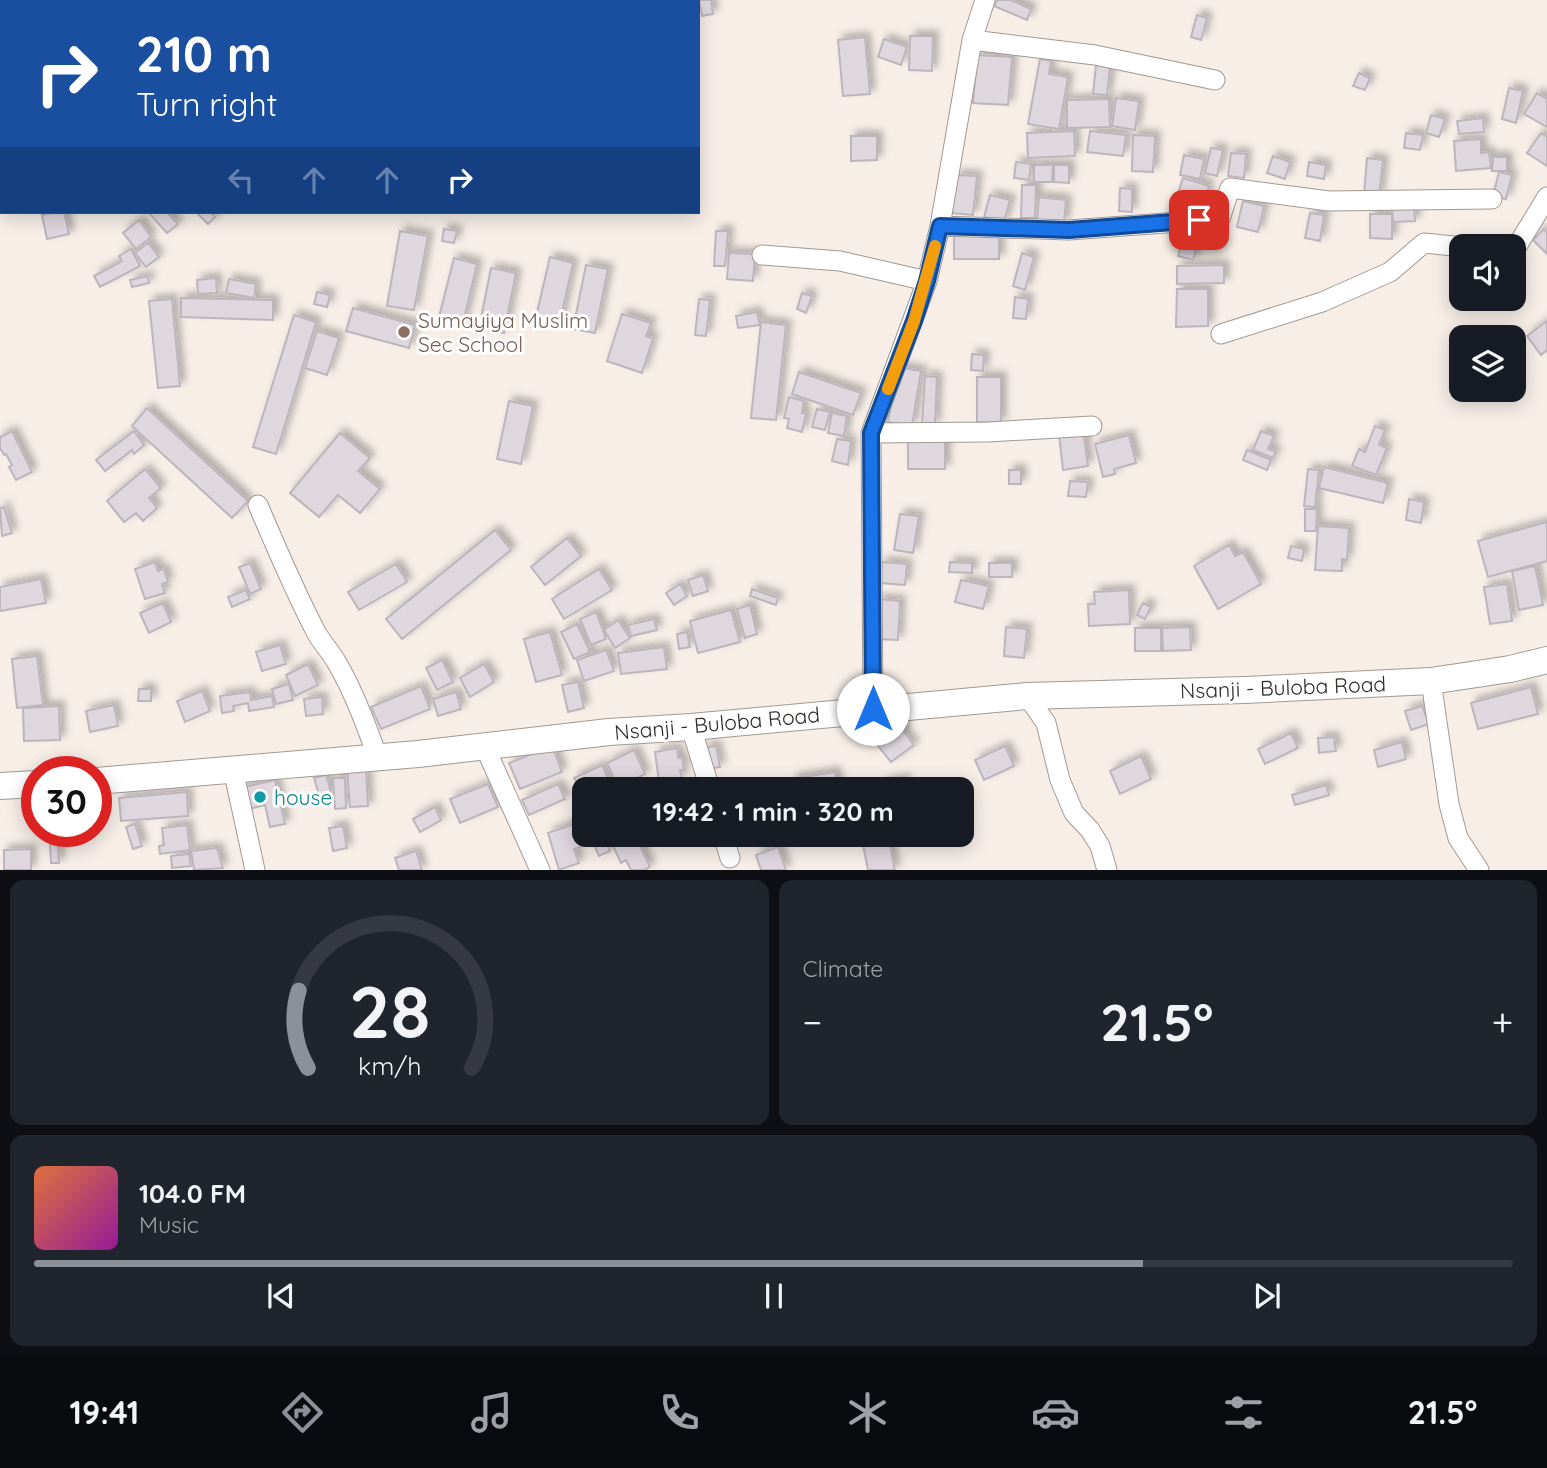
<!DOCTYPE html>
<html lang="en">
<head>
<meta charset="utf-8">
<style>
	body { margin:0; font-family:Quicksand,sans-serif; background:#20242c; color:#f1f3f6; height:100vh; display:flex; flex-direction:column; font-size:26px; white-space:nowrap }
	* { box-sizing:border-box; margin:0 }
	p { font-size:23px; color:#9ea1a6 }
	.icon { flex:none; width:38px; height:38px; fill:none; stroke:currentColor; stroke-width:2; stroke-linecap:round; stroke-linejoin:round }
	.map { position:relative; height:870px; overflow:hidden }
	.side { display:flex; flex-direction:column; gap:10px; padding:10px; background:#0d0f14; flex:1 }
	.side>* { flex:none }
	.guide { position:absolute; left:0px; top:0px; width:700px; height:214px; box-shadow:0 4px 18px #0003; background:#1a4fa0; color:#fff; overflow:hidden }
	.buttons { position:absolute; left:1449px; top:234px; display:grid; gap:14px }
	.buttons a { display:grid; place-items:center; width:77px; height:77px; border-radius:14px; background:#171b24; box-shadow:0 4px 18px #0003; font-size:35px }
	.speed { position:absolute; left:21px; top:756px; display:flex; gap:14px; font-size:35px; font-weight:700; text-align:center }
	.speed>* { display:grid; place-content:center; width:91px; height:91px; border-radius:50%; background:#171b24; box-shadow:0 4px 18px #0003; line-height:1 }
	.speed .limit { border:10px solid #d22; background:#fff; color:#111 }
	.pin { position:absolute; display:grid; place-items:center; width:60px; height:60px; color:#fff; margin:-30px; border-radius:14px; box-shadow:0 4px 10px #0006 }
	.me { position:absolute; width:77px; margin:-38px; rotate:0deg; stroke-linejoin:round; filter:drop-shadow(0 0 5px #0008) }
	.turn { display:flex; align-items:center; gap:24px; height:147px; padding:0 21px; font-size:32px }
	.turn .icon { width:91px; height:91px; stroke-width:2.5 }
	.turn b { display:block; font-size:49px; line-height:60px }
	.lanes { display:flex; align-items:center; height:66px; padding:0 21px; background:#0003; justify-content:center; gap:35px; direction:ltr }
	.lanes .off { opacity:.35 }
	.big { font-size:52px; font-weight:800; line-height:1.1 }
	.side .card { flex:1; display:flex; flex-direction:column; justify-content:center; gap:10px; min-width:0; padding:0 24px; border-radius:14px; background:#20242c }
	.side .dial { align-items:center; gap:0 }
	.dial svg { height:182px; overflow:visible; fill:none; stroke:#363941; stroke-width:7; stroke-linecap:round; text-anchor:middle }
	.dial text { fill:#f1f3f6; stroke:none }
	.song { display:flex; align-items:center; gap:21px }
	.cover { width:84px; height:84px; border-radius:10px; background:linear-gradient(135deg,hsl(20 70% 55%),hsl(300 70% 35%)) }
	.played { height:7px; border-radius:4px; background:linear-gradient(90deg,#8c9099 75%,#363941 75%) }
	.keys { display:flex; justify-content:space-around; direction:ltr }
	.heat { display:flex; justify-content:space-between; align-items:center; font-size:38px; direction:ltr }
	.side .tiles { flex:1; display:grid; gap:10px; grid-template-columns:1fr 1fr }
	.card:last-child { grid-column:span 2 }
	.trip { position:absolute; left:572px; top:777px; width:402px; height:70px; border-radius:14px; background:#171b24; box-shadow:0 4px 18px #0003; font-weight:800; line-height:70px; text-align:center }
	.dock { display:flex; height:112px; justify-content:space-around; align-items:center; background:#090b0e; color:#9ea1a6 }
	.dock .icon { width:49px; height:49px }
	.dock .selected { color:#8c9099 }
	.dock b { font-size:32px; color:#f1f3f6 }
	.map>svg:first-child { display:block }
	.building { fill:#ded7de; stroke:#bcb5bc; stroke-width:2; filter:url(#shadow) }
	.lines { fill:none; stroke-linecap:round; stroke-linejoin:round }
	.street-casing { stroke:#a19993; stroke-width:21 }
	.secondary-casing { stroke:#a19993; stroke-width:28 }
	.street { stroke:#fff; stroke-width:19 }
	.secondary { stroke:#fff; stroke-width:26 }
	.route-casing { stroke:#114b97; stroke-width:18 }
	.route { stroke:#1a73e8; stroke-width:12 }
	.slow { stroke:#f59e0b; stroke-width:12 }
	.education-dot { fill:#8d6e63; stroke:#fff; stroke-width:2.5 }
	.culture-dot { fill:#0f9aa8; stroke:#fff; stroke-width:2.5 }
	.labels { text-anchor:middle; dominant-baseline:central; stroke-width:6; stroke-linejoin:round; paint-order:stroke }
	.education-label { font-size:21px; fill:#785e54; stroke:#fff; text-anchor:start }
	.street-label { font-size:21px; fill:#2e2b29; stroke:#fff }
	.culture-label { font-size:21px; fill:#0d838f; stroke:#fff; text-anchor:start }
</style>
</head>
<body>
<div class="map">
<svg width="1547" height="870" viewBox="0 0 1547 870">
	<defs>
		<filter id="shadow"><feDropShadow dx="5" dy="-5" stdDeviation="3.5" flood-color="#0004"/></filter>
	</defs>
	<rect width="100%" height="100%" fill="#f7eee8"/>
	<path class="building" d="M699,0H711L713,14L702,16Z
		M997,0H1011L1031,9L1027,20L994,6Z
		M1197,15L1207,18L1201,40L1191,37Z
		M910,36H933L932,71L909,70Z
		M865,37L870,94L843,96L838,40Z
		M884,39L907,47L901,65L878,57Z
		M977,55L1012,57L1008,105L973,103Z
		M1040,59L1051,61L1049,74L1068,77L1059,129L1028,124Z
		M1096,65L1110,66L1107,95L1093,94Z
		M1359,73L1370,78L1365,90L1353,86Z
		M1509,88L1523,91L1516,123L1502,119Z
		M1537,93L1547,99V127L1524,114Z
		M1116,98L1139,101L1135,130L1112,126Z
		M1109,99L1110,127L1067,128V100Z
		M1431,115L1445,119L1439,137L1426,133Z
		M1483,118L1484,132L1459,134L1457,121Z
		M1074,131L1075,156L1028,158L1027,133Z
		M1090,131L1126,135L1123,156L1087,152Z
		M1406,133L1423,135L1420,150L1404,148Z
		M1541,133L1547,137V166L1527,153Z
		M1133,135L1155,136L1153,172L1132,171Z
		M851,136H877V160L851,161Z
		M1481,139V153L1489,152L1491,168L1456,171L1454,141Z
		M1211,148L1223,150L1217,176L1205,173Z
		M1231,153L1246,154L1244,178L1228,176Z
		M1184,155L1204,159L1200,179L1180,175Z
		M1273,156L1290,162L1285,179L1267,173Z
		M1493,157H1507V171H1492Z
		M1367,158L1383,160L1379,196L1364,195Z
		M1016,162L1031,164L1029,180L1014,178Z
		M1309,162L1326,165L1324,179L1307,176Z
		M1034,165H1053L1052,182H1034Z
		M1054,165H1069V183L1054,182Z
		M1499,172L1512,175L1506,199L1493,196Z
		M956,175L977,176L973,215L952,213Z
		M1183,178L1209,186L1201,211L1175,203Z
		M1022,185H1036L1035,218H1021Z
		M1120,188L1132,189V212L1119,211Z
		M990,195L1010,200L1004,222L984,217Z
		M1039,197L1066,200L1064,223L1037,221Z
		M1243,201L1264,206L1258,232L1237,227Z
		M1414,206L1415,221L1393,222L1392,207Z
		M57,212H64L69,234L47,239L42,215Z
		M148,212H167L178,224L167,233Z
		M196,212H210L215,217L208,224Z
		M1310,213L1324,215L1320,241L1305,238Z
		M1370,214H1392V239L1370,238Z
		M139,220L151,237L136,249L123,233Z
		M444,229L457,231L454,243L442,241Z
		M1186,229L1201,234L1193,260L1178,256Z
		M1544,229L1547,233V254L1533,240Z
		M400,231L428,236L414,310L387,306Z
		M716,231H728L725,266H714Z
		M954,234H999V259H954Z
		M148,243L159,257L146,267L135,253Z
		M131,249L140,266L100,287L94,276L122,261L119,256Z
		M729,253L755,254L753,281L727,279Z
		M1022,253L1034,257L1025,290L1013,286Z
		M550,257L573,263L559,326L535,321Z
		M454,258L477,264L462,327L438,321Z
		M586,265L608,269L595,333L573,329Z
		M1224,265V283L1177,284V266Z
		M491,268L516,273L504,333L479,328Z
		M148,276L149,283L132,287L130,280Z
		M216,278L217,293L198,294L197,280Z
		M229,279L256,284L254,298L226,293Z
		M1177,289H1208V326L1176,327Z
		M317,292L330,295L327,307L314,304Z
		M802,293L812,296L806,313L797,309Z
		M1015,297L1028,299L1026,319L1013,318Z
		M181,298L273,300V320L181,317Z
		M172,299L180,386L158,388L149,301Z
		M699,299L710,300L706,336L695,335Z
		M353,308L415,325L409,348L346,331Z
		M757,312L760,325L738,328L736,316Z
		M622,314L651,323L646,336L653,338L642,373L607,361Z
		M294,315L316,322L276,454L253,447Z
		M1547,321V350L1541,355L1527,336Z
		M761,322L786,325L776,420L751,418Z
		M317,331L339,338L327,375L305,368Z
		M972,354L984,355L983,371L971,370Z
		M898,367L921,371L912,426L888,422Z
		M799,372L861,393L853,415L792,394Z
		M925,376L937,377L935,425L922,424Z
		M977,377H1001V423L977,422Z
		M789,397L804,401L802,413L806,414L802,432L787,428L789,419L784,418Z
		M509,401L533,406L521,464L497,459Z
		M147,408L248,501L232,518L132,426Z
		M817,409L830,412L825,430L812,427Z
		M832,413L847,416L844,436L828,433Z
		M1375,426L1385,430L1379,445L1387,448L1376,475L1352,466L1359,449L1365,452Z
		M1083,430L1088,466L1063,470L1059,434Z
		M12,431L32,472L16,480L9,467L12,465L6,454L4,455L0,448V437Z
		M134,431L144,445L134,454L132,450L105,471L96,460Z
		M1261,431L1274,436L1268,449L1276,452L1273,458L1253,450Z
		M340,433L370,458L358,471L380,489L360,513L338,495L319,517L290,493Z
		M1129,435L1136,463L1114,469L1115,474L1103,477L1095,444Z
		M908,438H945V469H908Z
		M837,439L851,441L848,465L832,461Z
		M1247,450L1271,460L1267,470L1243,460Z
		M1324,467L1388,483L1383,503L1319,488Z
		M145,469L161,488L149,498L157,508L143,521L136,513L124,522L107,501Z
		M1308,469L1319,470L1315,507L1304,506Z
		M1009,470H1021V484H1009Z
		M1070,481L1088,482L1086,497L1068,496Z
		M1409,499L1424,502L1421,523L1406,520Z
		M4,507L12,533L2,536L0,508Z
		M1305,509H1317L1316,531H1305Z
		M900,514L919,516L913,553L894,550Z
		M1547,522V561L1488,577L1478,541Z
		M1318,526L1349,528L1347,560L1342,559V571L1315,570Z
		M495,530L511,550L402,639L386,619Z
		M567,538L581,556L545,585L531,567Z
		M1229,545L1235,556L1243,552L1261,584L1218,609L1194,566Z
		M1291,546L1304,549L1302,561L1288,558Z
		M155,562L158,571L164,569L168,582L162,584L165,593L145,599L135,569Z
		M882,562L907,564L905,585L880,583Z
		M950,562L972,563V573L949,572Z
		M250,563L261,589L250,594L239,567Z
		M989,563H1012V577H989Z
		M396,564L407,582L359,610L348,592Z
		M1535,566L1543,605L1519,610L1512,571Z
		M599,569L612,590L564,619L552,599Z
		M703,575L708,591L693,596L688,580Z
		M41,579L46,603L0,611V587Z
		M961,580L989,586L983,609L955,602Z
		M680,584L687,596L674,605L666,593Z
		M1507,584L1512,621L1490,624L1484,587Z
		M752,589L778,598L776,605L750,596Z
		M246,590L250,599L232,607L228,597Z
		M1129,590L1130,624L1089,626L1088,604H1095L1094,592Z
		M878,599L900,601L898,640L876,639Z
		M163,603L171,622L149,633L140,613Z
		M1143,603L1151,607L1145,619L1137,615Z
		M750,605L757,634L745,638L737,609Z
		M731,610L740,642L698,653L690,621Z
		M596,612L606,639L591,645L580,619Z
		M654,619L657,630L631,636L628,625Z
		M618,620L630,638L615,648L604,630Z
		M577,624L590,652L574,659L561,632Z
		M1006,627L1027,629L1024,658L1004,656Z
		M1190,627L1191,650L1163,651L1162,628Z
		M1135,628H1161V651H1135Z
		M550,632L562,675L536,682L524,639Z
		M687,632L690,647L679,649L677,634Z
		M280,645L286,664L262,671L256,652Z
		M664,647L667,669L621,674L618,653Z
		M606,650L614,671L584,681L577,660Z
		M37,656L43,705L17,708L12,659Z
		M442,660L453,682L437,690L426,668Z
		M308,664L318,685L295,696L286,675Z
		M484,664L494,682L470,697L460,678Z
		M578,682L584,708L568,712L562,685Z
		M289,684L293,700L276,704L272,689Z
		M421,686L430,709L381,729L371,707Z
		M1531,687L1538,714L1478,729L1471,703Z
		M139,689H151V701H138Z
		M202,691L210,711L185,722L177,701Z
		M250,692L251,700L272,696L274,707L249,711L248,703L233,706L234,711L222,713L220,696Z
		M456,692L461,709L438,716L433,699Z
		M322,697L323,714L306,716L304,699Z
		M114,705L118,726L90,732L86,711Z
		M59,706L60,740L24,741L23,708Z
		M1422,706L1429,724L1411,730L1405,711Z
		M898,724L914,745L891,762L875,742Z
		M1291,733L1298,748L1265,764L1258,749Z
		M1334,737L1336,751L1319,753L1318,738Z
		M1402,742L1406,759L1378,767L1374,750Z
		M552,746L562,772L520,789L509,763Z
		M716,746L720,767L707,769L703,748Z
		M1005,746L1014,766L984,780L975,760Z
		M677,748L678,758H682L684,770H680L682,778L659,782L655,752Z
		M634,750L645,774L618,787L607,763Z
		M1141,756L1151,779L1120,794L1110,771Z
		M602,765L613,789H586L585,787L580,789L574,778Z
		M366,768L368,806L350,807L347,769Z
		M835,772L838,789H794L792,779Z
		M326,775L333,799L321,802L314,778Z
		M333,778H345L346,808L335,809Z
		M904,779L906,789H883L881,784Z
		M275,780L285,824L270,827L265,805L245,810L240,788Z
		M488,784L498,807L460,823L450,799Z
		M558,784L565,799L529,815L522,800Z
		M1326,785L1329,795L1295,805L1292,795Z
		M187,792L188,816L121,821L119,798Z
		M435,807L441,820L420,832L413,819Z
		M135,824L142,846L133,849L126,827Z
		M574,824L581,847L574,849L579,863L559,870L548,833Z
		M187,825L190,850L160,854L159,846L164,845L162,828Z
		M343,826L347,848L333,851L329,828Z
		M51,831H65V840H50Z
		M590,835H603L610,851L599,856Z
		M608,835H635L650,867L644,870H631L626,860L621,863Z
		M861,835H888L895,870H868Z
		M50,844H58L59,863H51Z
		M778,847L786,870H761L756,855Z
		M217,848L223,868L194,870L191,851Z
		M31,849V870H4V850Z
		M416,851L422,870H399L395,858Z
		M189,854L191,866L172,868L171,856Z"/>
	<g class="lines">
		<g class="street-casing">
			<path id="street" d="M373,0L374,2
				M44,2L45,0
				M166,2L168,0
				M972,40L1095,55L1215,80
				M0,63L2,60
				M0,104L2,103
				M940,226L1069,230L1220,219L1230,188L1329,201L1492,199
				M1514,251L1547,197
				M762,255L840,261L927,281
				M1221,334L1322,302L1390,272L1424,243L1463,247
				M871,433L988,432L1092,426
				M258,505C276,547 294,590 316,632C322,643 331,652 337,663C354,692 366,724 377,756
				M1431,681L1449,804L1458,838L1479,870
				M1027,696L1046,723L1060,780L1074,813L1090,830L1100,846L1107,870
				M873,709L871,433L927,281L940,226L972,40L985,0
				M691,727L710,789
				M484,745L540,870
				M233,769L255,870
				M723,835L730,858"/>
		</g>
		<g class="secondary-casing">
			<path id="secondary" d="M96,781L418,754L609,732L691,727L1027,696L1245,690L1431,681L1510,669L1547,660
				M0,786L37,784"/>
		</g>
		<use href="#street" class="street"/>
		<use href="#secondary" class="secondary"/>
	</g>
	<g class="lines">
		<g class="route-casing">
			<path id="route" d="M873,709L871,433L914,321L927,281L940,226L1069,230L1199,220"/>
		</g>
		<use href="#route" class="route"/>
		<path class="slow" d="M888,389L914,321L935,246"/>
	</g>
	<circle class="education-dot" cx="404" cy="332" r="7"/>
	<circle class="culture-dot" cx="260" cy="797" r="7"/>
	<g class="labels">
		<g class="education-label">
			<text x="418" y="320">Sumayiya Muslim<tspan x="418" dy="24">Sec School</tspan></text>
		</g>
		<g class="street-label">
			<text transform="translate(1283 687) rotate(-2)">Nsanji - Buloba Road</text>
			<text transform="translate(717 723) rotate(-5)">Nsanji - Buloba Road</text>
		</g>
		<g class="culture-label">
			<text x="274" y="797">house</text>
		</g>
	</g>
</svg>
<div class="buttons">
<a><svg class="icon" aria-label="sound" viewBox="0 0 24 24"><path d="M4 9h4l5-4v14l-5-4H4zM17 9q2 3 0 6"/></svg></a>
<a><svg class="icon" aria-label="layers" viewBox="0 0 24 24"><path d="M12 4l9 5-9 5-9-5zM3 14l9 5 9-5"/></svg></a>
</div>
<div class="speed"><div class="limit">30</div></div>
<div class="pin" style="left:1199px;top:220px;background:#d93025"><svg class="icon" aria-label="arrive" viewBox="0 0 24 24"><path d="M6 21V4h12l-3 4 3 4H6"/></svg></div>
<svg class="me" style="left:873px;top:709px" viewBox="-20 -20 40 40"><circle r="19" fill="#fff"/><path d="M0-13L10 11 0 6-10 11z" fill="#1a73e8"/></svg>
<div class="trip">19:42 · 1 min · 320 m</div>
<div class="guide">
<div class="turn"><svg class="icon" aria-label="right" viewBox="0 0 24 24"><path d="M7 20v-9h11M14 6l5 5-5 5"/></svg><div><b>210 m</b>Turn right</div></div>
<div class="lanes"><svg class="icon off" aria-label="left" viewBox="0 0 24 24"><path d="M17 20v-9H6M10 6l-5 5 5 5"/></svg><svg class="icon off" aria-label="ahead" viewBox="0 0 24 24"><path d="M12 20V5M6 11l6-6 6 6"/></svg><svg class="icon off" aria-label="ahead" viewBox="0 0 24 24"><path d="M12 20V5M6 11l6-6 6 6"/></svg><svg class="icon" aria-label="right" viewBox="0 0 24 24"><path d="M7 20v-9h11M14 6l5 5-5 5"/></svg></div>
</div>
</div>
<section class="side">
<div class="tiles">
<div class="card dial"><svg viewBox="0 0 100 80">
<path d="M14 69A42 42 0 1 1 86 69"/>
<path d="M14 69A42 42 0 0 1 10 35" stroke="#8c9099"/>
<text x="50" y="56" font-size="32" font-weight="700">28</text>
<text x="50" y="72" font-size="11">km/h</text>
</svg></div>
<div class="card"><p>Climate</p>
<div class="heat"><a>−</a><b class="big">21.5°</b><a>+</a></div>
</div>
<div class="card">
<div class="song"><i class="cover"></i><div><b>104.0 FM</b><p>Music</p></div></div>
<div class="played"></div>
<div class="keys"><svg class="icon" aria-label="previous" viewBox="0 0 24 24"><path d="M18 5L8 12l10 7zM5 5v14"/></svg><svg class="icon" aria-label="pause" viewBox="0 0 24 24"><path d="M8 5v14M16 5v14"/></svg><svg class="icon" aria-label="next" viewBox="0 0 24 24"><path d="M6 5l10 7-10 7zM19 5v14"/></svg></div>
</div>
</div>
</section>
<nav class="dock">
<b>19:41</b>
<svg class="icon selected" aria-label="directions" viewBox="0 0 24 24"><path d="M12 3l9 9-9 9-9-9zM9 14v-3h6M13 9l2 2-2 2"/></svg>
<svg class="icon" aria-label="music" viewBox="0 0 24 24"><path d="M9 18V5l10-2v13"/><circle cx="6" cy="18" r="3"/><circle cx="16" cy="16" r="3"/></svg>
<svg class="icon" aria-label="phone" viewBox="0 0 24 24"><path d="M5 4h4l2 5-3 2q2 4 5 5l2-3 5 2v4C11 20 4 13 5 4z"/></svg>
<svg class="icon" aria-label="climate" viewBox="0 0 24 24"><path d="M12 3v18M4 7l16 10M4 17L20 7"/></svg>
<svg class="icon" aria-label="car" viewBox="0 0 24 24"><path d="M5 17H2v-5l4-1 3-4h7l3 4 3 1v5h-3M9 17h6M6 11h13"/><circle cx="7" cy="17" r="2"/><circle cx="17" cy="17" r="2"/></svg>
<svg class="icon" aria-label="filters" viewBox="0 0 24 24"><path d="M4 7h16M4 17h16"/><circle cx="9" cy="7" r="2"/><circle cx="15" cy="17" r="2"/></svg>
<b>21.5°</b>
</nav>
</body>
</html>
